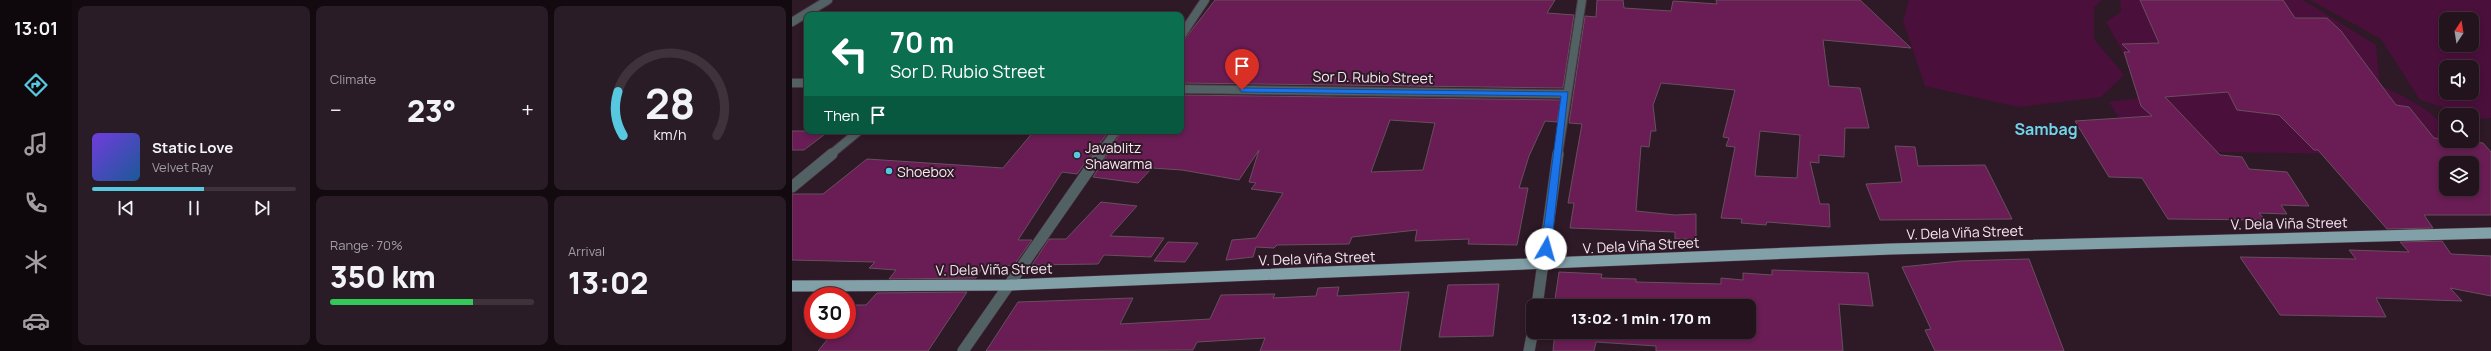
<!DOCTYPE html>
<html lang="en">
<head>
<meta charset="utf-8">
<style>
	body { margin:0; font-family:Manrope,sans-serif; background:#2a1c26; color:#f1f3f6; height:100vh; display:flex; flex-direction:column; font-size:15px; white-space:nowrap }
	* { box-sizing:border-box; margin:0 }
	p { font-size:13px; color:#a29ea4 }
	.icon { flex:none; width:22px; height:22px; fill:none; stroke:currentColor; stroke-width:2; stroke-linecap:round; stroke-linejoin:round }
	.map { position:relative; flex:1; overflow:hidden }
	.side { display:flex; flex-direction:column; gap:6px; padding:6px; background:#130a10; width:720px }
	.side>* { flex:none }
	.banner { position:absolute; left:12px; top:12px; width:380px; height:122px; border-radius:8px; box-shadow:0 2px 6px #0003,0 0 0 1px #3f323b; background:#0b6e4f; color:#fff; overflow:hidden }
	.needle { width:26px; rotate:12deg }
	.controls { position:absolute; left:1647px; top:12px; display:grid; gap:8px }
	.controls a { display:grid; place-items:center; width:40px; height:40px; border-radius:8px; background:#22131d; box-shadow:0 2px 6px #0003,0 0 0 1px #3f323b; font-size:20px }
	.speed { position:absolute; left:12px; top:287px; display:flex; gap:8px; font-size:20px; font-weight:700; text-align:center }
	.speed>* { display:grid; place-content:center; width:52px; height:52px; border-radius:50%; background:#22131d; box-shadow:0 2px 6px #0003,0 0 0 1px #3f323b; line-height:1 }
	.speed .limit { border:6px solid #d22; background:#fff; color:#111 }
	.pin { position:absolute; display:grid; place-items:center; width:34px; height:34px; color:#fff; margin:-41px -17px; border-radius:50% 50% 50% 0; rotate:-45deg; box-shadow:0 0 4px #0007 }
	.pin .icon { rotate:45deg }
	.me { position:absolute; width:44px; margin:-22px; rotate:7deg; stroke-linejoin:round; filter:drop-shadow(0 0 3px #0008) }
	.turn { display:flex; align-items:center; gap:14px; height:84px; padding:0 20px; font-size:18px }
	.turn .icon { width:52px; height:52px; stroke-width:2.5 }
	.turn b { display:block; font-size:28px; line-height:34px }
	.then { display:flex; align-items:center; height:38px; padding:0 20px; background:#0003; gap:8px; font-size:15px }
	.big { font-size:30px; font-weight:800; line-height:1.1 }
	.side .widget { flex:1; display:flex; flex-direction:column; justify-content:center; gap:6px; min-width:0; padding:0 14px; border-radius:8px; background:#2a1c26 }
	.side .dial { align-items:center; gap:0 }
	.dial svg { height:104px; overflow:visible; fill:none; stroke:#3f323b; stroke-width:7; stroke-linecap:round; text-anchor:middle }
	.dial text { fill:#f1f3f6; stroke:none }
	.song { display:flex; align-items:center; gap:12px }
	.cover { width:48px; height:48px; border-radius:6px; background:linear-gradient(135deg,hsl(260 70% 55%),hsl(210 70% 35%)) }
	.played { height:4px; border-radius:2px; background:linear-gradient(90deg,#56c9e0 55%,#3f323b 55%) }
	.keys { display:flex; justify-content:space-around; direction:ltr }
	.heat { display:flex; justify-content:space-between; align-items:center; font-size:22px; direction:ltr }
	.charge { height:6px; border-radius:3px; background:linear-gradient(90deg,#34c759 70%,#3f323b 0) }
	.side .tiles { flex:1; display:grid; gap:6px; grid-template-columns:repeat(3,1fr) }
	.widget:first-child { grid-row:span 2 }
	.trip { position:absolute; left:734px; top:299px; width:230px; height:40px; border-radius:8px; background:#22131d; box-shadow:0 2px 6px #0003,0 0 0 1px #3f323b; font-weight:800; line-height:40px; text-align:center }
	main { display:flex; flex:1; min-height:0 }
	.menu { display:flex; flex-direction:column; width:72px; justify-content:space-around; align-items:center; background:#0e080c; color:#a29ea4 }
	.menu .icon { width:28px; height:28px }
	.menu .on { color:#56c9e0 }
	.menu b { font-size:18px; color:#f1f3f6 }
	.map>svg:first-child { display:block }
	.green { fill:#4b0f3b; fill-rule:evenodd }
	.building { fill:#691d54; stroke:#684f5f; fill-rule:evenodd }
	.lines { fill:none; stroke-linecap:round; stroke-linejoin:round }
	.minor-far1-casing { stroke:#4a3643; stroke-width:10 }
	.minor-casing { stroke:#4a3643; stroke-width:12 }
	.major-casing { stroke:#4a3643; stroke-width:12 }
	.minor-far1 { stroke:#526164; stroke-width:8 }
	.minor { stroke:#526164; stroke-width:11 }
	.major { stroke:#82a0a7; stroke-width:11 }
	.route { fill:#1a73e8; stroke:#114b97 }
	.poi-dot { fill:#56c9e0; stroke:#2e1927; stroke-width:1.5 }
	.labels { text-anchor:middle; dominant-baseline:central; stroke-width:4; stroke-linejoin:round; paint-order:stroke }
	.street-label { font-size:14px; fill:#f8e9f2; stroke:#2e1927 }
	.poi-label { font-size:14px; fill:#f8e9f2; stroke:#2e1927; text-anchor:start }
	.quarter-label { font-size:16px; font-weight:bold; fill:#6ed5ea; stroke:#2e1927 }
</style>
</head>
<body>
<main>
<nav class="menu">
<b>13:01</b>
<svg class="icon on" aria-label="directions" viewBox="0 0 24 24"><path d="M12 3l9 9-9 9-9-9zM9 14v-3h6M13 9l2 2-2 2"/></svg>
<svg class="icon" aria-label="music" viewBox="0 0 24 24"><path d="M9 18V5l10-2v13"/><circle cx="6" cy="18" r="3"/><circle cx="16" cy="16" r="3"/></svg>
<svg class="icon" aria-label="phone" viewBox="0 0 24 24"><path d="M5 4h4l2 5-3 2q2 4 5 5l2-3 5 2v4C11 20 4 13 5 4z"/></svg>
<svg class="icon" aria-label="climate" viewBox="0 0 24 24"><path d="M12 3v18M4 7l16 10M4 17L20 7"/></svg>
<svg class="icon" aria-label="car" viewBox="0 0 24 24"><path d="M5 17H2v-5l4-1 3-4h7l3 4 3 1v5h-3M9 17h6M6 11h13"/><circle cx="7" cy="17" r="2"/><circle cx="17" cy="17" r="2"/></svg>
</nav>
<section class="side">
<div class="tiles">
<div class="widget">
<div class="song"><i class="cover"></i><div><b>Static Love</b><p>Velvet Ray</p></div></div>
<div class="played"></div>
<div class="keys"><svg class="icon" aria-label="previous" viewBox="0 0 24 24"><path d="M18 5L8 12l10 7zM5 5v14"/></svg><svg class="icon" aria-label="pause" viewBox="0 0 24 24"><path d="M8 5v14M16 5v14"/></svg><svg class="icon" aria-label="next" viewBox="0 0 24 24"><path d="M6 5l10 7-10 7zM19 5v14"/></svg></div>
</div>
<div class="widget"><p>Climate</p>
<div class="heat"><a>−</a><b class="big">23°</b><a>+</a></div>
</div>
<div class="widget dial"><svg viewBox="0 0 100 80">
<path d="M14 69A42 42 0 1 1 86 69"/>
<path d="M14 69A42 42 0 0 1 10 35" stroke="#56c9e0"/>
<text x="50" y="56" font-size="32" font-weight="700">28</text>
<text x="50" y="72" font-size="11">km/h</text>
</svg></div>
<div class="widget"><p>Range · 70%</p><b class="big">350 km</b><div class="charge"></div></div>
<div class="widget"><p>Arrival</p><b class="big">13:02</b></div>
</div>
</section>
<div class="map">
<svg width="1699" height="351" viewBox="0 0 1699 351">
	<rect width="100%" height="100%" fill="#2e1927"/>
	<path class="green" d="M1117,0H1310L1302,7V39L1332,75L1309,97L1226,107L1133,86L1111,21Z
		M1328,0H1511L1584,45L1588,85C1605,94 1654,114 1654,136L1561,154L1418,152L1334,129L1317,102L1369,95L1333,56L1314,22L1329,12Z
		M1518,0H1699V118L1688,119L1628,100L1589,39ZM1654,19H1680V45H1654ZM1654,67H1680V93H1654Z"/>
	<path class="building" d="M423,0H763L755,13L782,15L771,88L389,83V44Z
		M805,0H831L832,8L879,11L881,1L925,4L924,0H1068L1119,48L1031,40L1037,86L1068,88L1077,128H1053L1052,157L1027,155V163L1018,162L1028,204H1037L1038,227L975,222L974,225L949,223L950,219L929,218L943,147L934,146L937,138L931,137L943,90L869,83L861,105L864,131H859L857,147L849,146L844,211L883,215L904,214V239H883V232L778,228L782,203H776L790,124L777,123L793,16L804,17ZM968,131L1008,135L1005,178L963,176Z
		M1348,0H1491L1503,18H1535L1549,31L1604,105L1617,107L1642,138L1691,143L1699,152V215H1632L1641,228L1595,229L1526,150H1522L1487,115L1445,110L1436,92L1373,97L1428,155L1450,157L1457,169L1495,172L1517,206L1489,205L1495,214L1467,213L1473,220L1376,219L1350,178L1317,177L1283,121L1360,116L1349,106L1332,52H1338L1330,44L1367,43ZM1654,163H1680V189H1654Z
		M389,95L769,100L765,122L753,121L737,156L727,188H736L725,245L676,244L677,239L623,241L625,230L560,237L557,244L485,245L482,248L464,247L461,257L434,260L440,240L464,238L491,193L459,189L464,183L457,182L467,150L447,180L390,170L360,168L346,183L301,177L330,131H389ZM598,120L643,123L631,170L579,172Z
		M0,131H37L12,150H0Z
		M242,131H317L285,174L270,172L226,240H240L222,265L190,268L184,278L97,279L104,270L77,268L83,262L0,260V194H31L75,159L211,168Z
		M1103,146L1123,147L1126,166L1193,165L1220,219L1088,220L1074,184L1110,182Z
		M309,202L345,206L318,236L372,238L359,257L312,255L306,264L240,265L257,239H274Z
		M1650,241L1659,254L1699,256V296L1658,288L1670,301L1584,298L1594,317L1488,315L1448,257L1564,259L1557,250L1617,252L1608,242Z
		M376,242L406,243L393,262L362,261Z
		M1237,259L1272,351H1143L1133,330L1139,329L1110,267L1168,261Z
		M980,270L1076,273L1081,306L1047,304L1051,351H864V346L804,342L802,351H761L763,332H957V306H762L767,272L810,274L809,278L844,279V282L929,284V278L951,280V273L980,275Z
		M707,284L701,336L647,337L656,285Z
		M547,287L545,296L617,292L608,351H468L473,338L405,342L401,350L194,351L226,302L341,298L328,324L418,319L429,295L483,294L481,298L524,296L526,288Z
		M175,292L136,351H26L43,330H55V315L63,305H74L85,293Z"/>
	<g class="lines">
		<g class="minor-far1-casing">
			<path id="minor-far1" d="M0,22L36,0
				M389,36L413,0
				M0,83H15
				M389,89L774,94
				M38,155L67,131
				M307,155L324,131
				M766,155L790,0"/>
		</g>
		<g class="minor-casing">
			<path id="minor" d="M0,187L40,154
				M745,306L766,154
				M171,351L308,154
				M737,351L741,330"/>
		</g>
		<g class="major-casing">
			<path id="major" d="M0,286L218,285L1099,249L1699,233"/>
		</g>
		<use href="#minor-far1" class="minor-far1"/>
		<use href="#minor" class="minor"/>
		<use href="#major" class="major"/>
	</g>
	<path class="route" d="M448,88L776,92L759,249L754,252L749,249L769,96L450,92L448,91Z"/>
	<g class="poi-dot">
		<circle cx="285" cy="155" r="4"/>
		<circle cx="97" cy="171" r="4"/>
	</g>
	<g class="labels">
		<g class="street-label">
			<text transform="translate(581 77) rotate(1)">Sor D. Rubio Street</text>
			<text transform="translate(1497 223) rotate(-1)">V. Dela Viña Street</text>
			<text transform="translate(1173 232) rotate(-2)">V. Dela Viña Street</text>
			<text transform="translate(849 245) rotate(-3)">V. Dela Viña Street</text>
			<text transform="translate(525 258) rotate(-2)">V. Dela Viña Street</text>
			<text transform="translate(202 269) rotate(-1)">V. Dela Viña Street</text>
		</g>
		<g class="poi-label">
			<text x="293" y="147">Javablitz<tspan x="293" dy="16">Shawarma</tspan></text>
			<text x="105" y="171">Shoebox</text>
		</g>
		<g class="quarter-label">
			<text x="1254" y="129">Sambag</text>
		</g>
	</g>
</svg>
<div class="controls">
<a><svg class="needle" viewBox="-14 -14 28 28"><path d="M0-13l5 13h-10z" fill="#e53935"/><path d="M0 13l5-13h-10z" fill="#a29ea4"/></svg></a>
<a><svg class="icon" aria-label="sound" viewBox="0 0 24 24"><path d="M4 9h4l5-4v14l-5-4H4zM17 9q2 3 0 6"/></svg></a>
<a><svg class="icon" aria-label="search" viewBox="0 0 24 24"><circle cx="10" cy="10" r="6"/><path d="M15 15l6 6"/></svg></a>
<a><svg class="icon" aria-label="layers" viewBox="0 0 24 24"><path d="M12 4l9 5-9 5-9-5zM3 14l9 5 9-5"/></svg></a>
</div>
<div class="speed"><div class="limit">30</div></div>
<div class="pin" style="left:450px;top:90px;background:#d93025"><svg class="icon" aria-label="arrive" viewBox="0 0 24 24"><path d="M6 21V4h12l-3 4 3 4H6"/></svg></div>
<svg class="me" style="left:754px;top:249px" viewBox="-20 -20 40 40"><circle r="19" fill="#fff"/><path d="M0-13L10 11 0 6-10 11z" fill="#1a73e8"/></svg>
<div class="trip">13:02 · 1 min · 170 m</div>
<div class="banner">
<div class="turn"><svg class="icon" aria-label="left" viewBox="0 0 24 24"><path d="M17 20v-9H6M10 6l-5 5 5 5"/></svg><div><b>70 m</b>Sor D. Rubio Street</div></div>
<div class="then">Then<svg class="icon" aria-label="arrive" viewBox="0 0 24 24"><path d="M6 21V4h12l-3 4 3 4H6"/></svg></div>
</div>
</div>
</main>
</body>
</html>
